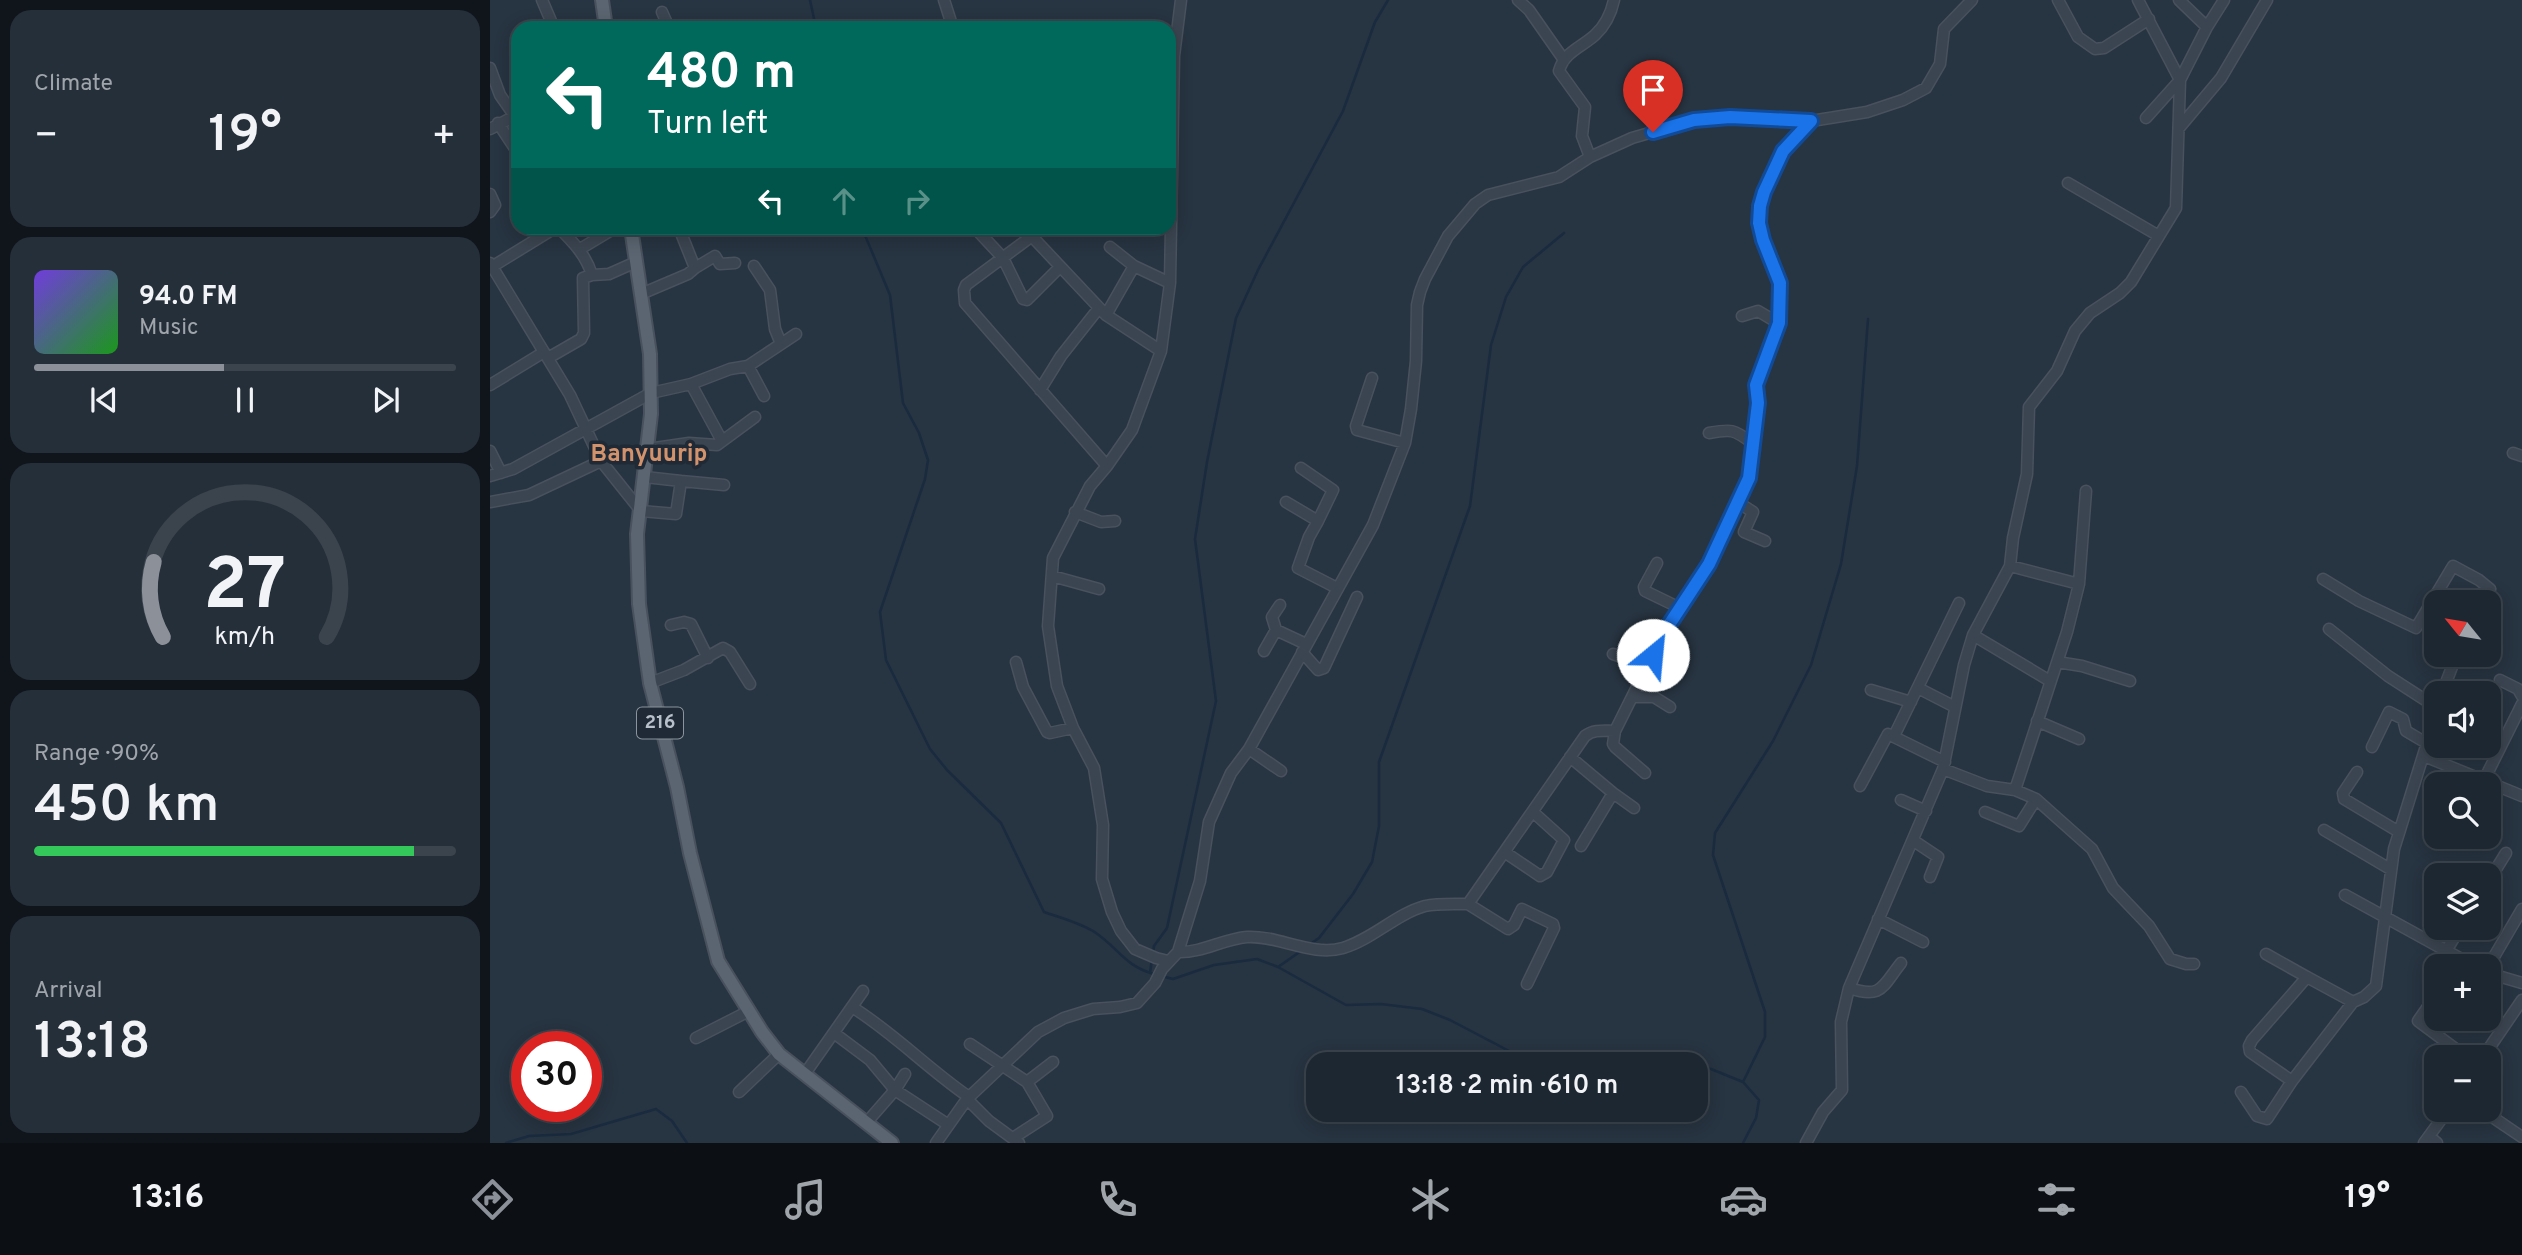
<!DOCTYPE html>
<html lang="en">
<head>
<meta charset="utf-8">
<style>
	body { margin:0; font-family:Overpass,sans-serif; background:#252f39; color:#f1f3f6; height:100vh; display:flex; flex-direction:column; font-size:26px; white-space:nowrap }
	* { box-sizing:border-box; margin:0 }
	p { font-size:23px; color:#a0a5ab }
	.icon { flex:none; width:38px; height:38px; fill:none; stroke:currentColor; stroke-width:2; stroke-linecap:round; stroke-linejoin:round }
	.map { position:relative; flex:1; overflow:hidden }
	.details { display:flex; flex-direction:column; gap:10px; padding:10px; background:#10151b; width:490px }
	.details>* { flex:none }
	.banner { position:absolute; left:21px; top:21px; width:665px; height:214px; border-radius:21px; box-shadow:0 4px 18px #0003,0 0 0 2px #3b444d; background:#00695c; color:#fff; overflow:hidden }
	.needle { width:46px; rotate:300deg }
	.controls { position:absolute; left:1934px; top:590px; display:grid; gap:14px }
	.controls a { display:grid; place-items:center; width:77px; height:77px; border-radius:14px; background:#1d2731; box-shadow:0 4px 18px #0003,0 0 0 2px #3b444d; font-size:35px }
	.speed { position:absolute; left:21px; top:1031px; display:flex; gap:14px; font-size:35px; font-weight:700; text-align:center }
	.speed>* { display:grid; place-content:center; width:91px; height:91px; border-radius:50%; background:#1d2731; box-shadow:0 4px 18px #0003,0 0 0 2px #3b444d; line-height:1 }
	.speed .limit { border:10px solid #d22; background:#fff; color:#111 }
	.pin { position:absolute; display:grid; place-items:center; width:60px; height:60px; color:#fff; margin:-72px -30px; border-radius:50% 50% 50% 0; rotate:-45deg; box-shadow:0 0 7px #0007 }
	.pin .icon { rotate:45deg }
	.me { position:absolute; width:77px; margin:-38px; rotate:28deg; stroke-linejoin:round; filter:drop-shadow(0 0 5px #0008) }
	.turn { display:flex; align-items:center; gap:24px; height:147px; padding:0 21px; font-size:32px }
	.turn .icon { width:91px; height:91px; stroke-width:2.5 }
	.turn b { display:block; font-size:49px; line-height:60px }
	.lanes { display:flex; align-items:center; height:66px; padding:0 21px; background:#0003; justify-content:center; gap:35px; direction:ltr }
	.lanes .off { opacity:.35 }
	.big { font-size:52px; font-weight:600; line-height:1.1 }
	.details .widget { flex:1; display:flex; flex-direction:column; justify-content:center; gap:10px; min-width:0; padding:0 24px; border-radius:21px; background:#252f39 }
	.details .dial { align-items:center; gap:0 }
	.dial svg { height:182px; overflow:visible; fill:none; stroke:#3b444d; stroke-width:7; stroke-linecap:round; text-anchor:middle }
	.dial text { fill:#f1f3f6; stroke:none }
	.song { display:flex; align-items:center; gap:21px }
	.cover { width:84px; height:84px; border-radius:10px; background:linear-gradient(135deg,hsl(260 70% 55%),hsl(120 70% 35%)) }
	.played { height:7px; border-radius:4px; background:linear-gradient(90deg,#8c9099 45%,#3b444d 45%) }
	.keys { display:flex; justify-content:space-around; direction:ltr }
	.heat { display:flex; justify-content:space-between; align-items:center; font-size:38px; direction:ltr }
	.charge { height:10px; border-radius:5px; background:linear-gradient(90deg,#34c759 90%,#3b444d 0) }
	.trip { position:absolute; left:816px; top:1052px; width:402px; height:70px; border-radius:21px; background:#1d2731; box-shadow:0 4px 18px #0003,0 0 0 2px #3b444d; font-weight:600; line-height:70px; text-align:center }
	.menu { display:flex; height:112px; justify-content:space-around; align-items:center; background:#0c1014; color:#a0a5ab }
	.menu .icon { width:49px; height:49px }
	.menu .active { color:#8c9099 }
	.menu b { font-size:32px; color:#f1f3f6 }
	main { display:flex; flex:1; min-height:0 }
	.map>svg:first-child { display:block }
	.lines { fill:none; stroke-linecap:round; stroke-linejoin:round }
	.stream { stroke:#1a2b3f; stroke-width:2.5 }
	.minor-casing { stroke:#48515d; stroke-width:13 }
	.major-casing { stroke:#48515d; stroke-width:16 }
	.minor { stroke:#3b4551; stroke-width:10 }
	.major { stroke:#5a6571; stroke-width:12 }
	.route-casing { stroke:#114b97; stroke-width:18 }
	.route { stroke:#1a73e8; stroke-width:12 }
	.labels { text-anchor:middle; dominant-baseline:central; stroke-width:7; stroke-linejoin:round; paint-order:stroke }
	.shield { fill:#202a36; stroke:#8a949e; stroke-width:2 }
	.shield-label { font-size:19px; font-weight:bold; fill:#b8c1cb }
	.quarter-label { font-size:24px; font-weight:bold; fill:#d2926c; stroke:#202a36 }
</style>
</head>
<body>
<main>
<section class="details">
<div class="widget"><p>Climate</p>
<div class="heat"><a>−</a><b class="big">19°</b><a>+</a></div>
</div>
<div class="widget">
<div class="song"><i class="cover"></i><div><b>94.0 FM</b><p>Music</p></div></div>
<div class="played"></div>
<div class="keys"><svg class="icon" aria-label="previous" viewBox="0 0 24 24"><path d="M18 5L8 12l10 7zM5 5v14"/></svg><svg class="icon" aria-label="pause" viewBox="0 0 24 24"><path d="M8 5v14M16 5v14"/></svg><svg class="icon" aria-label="next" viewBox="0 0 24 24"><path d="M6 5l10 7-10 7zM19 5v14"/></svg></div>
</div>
<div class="widget dial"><svg viewBox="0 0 100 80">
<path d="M14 69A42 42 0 1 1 86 69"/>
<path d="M14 69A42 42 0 0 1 10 36" stroke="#8c9099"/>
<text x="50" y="56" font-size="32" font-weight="700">27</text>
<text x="50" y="72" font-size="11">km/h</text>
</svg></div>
<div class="widget"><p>Range · 90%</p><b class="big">450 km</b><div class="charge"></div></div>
<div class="widget"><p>Arrival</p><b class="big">13:18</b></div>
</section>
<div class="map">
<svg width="2032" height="1143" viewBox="0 0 2032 1143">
	<rect width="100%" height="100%" fill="#273441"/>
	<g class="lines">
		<path class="stream" d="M320,0L326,28
			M372,228L400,295L413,403L429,433L438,460L435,479L390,612L396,660L440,749L457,770L511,823L554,912C571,918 591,923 606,933C629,949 635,966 664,974
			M819,945L829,938L863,894L882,862L889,826V762L980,506L1001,345L1016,297L1033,267L1074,233
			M663,953L664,946L677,928L726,701L705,539L717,462L746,318L768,270L853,111L885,22L898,0
			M788,967L811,951
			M660,973L662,959
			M671,976L683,979L724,965L767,959L788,967L856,1005L891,1004L932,1009L960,1020L1044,1064
			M1186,1064H1196
			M1206,1066L1221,1069L1253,1082L1269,1100L1266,1118L1253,1143
			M1253,1082L1275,1037V1012L1223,855L1225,833L1283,741L1321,665L1351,564L1367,466L1378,319
			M16,1143L39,1136L81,1134L166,1109L182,1121L197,1143"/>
		<g class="minor-casing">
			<path id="minor" d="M52,0L64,28
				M454,0L463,28
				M1028,0L1039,10L1074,60
				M1568,0L1588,37L1605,49L1614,48L1659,19
				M1689,0L1717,27
				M172,12L179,28
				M0,68L10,95L24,115
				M1656,118L1690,80L1717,27L1734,0
				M8,123L28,153
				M1689,128L1731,78L1777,0
				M0,129L27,115
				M1100,157L1092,136L1095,107L1069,71C1074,52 1092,47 1105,35C1116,25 1121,14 1124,0
				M1578,183L1669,236
				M0,194L5,205L0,212
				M189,228L205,268L225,256L230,264L245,263
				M534,228L616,315L671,351
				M486,229L513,258L533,299L537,300L570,267
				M542,236L476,285L474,290L475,303L617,466
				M620,247L644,266L680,283
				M90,249L125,228
				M0,263L80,395L111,461L151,511L186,514L191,481L234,485
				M264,266L280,290L285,329L291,344
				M0,268L65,228
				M102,275L119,274L146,262
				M151,294L198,274L205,268
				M616,315L644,266
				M1252,316L1268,311L1288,323
				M58,358L91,339L94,333L93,278L102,275C96,255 83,242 69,228
				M258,366L306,334
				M882,378L866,426L867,430L915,443
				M201,384L232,441
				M0,385L54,352
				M550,390L571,356L609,308
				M1219,433C1241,429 1244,429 1262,443
				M158,449L199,443L227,445L265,417
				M0,451L11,473
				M2023,453L2032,456
				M811,468L843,490L828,521
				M0,476L23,469L161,393L201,384L240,369L258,366L274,396
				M155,477L191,481
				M0,502L39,495L111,461
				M796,502L828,521L819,537L808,568L847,588
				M1249,503L1263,512L1254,532L1275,541
				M585,512L611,522L625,521
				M1167,563L1154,587L1155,591L1190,608
				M562,576L609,589
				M1833,579L1869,601L1926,628L1963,566L1989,580L2000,589L1993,602
				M1589,584L1596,491
				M181,625L194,622L201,624L218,658
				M1839,629L1898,676L1946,707
				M786,630L782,617L790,605
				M1483,635L1560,681
				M774,651L786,630L816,644
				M812,652L828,670L834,668L867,597
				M1123,654L1158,666
				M1163,655L1185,667L1192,653
				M526,662L533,687L557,732L560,733L583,728
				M1567,662L1592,666L1640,681
				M2010,680L2028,689L2032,696
				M160,683L194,670L233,648L240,652L260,684
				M1428,688L1465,707
				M1381,690L1421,702
				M1952,693L1967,654
				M1142,697H1164L1180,707
				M1547,721L1589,739
				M1125,731L1123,744L1125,747L1155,773
				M1404,736L1469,603
				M1882,747L1899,712L1913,719L1916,731L1938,744
				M759,749L791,771
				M1934,756L2032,796
				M1080,757L1123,793L1091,846
				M1453,769L1497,786L1525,790L1577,632L1589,584L1520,566
				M1867,772L1853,793L1854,799L1909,832
				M1994,780L2032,704
				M1370,786L1398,734L1455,762
				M1525,790L1546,799L1602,849L1623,888L1659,926L1680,959L1696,964H1704
				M1123,793L1144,808
				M1411,800L1436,811
				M1495,812L1529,826L1546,799
				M1834,830L1900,869
				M1424,841L1448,857L1440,877
				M1016,853L1050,876L1057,872L1074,840L1043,812
				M1998,882L2016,853
				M1855,895L1984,966
				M978,904L1018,929L1024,925L1032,909L1063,924L1064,928L1037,984
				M1388,919L1433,942
				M1956,951L1970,928
				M688,952C712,953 733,939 757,937C788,935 822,957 853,948C883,939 906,914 935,906C948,903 964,904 978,904L1095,736C1104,729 1114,731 1125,731L1175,631L1219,564L1259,478L1268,403L1266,385L1288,323L1289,283L1273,240L1269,223L1270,207L1274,192L1293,151L1321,121
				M1776,954L1817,977
				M678,961L666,958L645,949L631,931L622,912L612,879L613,825L604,768L583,728L567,686L558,626L563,558L600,486L617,466L642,430L671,351L680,283L684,56L691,0
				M1998,967L2032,909
				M1998,973L2032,983
				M1359,988C1392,999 1392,987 1411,963
				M1946,995L1928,1021L1967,1050
				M1863,1002L1802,1081L1760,1052L1759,1046L1762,1040L1817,977L1863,1002L1874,997L1886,986L1904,849L1946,714
				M362,1007C404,1033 438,1069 479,1097
				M344,1033L380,1060L405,1090L457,1124
				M206,1038L259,1011
				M480,1044L537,1082L557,1116L523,1138
				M1993,1057L2032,1000
				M314,1075L373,991
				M537,1082L563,1062
				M249,1092L289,1054
				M1751,1092L1767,1116L1777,1119L1802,1081
				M477,1099L499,1121L529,1143
				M1992,1110L2032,1137
				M377,1122L405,1090L415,1074
				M1939,1136L1947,1143
				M446,1143L477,1099L548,1032L574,1018L603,1009L630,1007L647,1003L665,983L672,969L688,952L710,881L719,822L741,773L759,749L883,525L915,443L921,409L926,361L927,305L930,292L935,279L958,236L985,204L998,195L1069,177L1100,157L1142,138L1204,120L1240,117L1321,121L1377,112L1413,100L1436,88L1450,64L1454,29L1482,0
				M1316,1143L1333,1112L1352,1090L1351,1022L1359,988L1453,769L1474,665L1483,635L1520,566L1523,538L1537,474L1539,407L1567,371L1585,331L1600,313L1630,293L1641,282L1686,208L1690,80L1648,0
				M1934,1143L1958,1110"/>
		</g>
		<g class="major-casing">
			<path id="major" d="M112,0L116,28
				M141,228L160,354L161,414L147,534L149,604L160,683L187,787L200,853L228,961L272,1032L289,1054L402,1143"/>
		</g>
		<use href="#minor" class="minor"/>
		<use href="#major" class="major"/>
	</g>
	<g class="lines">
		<g class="route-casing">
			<path id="route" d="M1163,132L1204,120L1240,117L1321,121L1293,151L1274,192L1270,206L1269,223L1273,240L1290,283L1289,323L1266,385L1268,403L1259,478L1219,564L1175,631L1163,655"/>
		</g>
		<use href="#route" class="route"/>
	</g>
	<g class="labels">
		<rect class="shield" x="147" y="707.5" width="46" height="31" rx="5"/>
		<g class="shield-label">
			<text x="170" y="723">216</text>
		</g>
		<g class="quarter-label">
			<text x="159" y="455">Banyuurip</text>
		</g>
	</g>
</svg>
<div class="controls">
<a><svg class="needle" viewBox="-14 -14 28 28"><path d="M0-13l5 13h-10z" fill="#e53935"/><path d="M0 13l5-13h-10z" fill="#a0a5ab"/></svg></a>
<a><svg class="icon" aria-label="sound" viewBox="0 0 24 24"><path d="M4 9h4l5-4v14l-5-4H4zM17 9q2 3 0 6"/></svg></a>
<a><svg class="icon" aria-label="search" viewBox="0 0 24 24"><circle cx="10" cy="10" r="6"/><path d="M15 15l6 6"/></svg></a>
<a><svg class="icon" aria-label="layers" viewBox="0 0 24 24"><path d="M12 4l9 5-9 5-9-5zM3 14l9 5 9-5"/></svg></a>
<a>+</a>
<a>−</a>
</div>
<div class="speed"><div class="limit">30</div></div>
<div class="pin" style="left:1163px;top:132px;background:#d93025"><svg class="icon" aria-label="arrive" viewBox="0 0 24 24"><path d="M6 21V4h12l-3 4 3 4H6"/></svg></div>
<svg class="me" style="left:1163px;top:655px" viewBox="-20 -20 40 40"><circle r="19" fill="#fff"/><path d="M0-13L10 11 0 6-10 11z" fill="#1a73e8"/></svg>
<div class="trip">13:18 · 2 min · 610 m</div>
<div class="banner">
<div class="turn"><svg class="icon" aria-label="left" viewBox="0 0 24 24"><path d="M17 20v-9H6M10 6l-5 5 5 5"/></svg><div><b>480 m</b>Turn left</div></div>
<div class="lanes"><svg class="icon" aria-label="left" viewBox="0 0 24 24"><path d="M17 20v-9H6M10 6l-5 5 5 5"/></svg><svg class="icon off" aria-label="ahead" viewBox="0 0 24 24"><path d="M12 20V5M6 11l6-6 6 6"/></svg><svg class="icon off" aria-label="right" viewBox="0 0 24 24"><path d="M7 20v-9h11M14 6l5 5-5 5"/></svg></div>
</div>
</div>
</main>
<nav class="menu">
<b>13:16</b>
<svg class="icon active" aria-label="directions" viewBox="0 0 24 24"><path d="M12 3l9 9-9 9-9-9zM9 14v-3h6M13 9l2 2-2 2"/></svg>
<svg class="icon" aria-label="music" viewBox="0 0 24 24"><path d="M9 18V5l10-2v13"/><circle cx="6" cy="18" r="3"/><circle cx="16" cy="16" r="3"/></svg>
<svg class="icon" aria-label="phone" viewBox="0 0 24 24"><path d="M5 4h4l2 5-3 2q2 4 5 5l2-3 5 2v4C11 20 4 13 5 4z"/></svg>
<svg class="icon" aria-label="climate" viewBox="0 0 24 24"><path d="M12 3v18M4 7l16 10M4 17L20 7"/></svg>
<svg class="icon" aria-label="car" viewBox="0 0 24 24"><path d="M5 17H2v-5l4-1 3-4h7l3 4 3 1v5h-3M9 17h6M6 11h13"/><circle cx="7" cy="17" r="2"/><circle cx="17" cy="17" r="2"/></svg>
<svg class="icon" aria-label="filters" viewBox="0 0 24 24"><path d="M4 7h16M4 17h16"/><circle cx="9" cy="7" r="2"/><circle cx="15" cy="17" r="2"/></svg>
<b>19°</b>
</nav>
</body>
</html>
